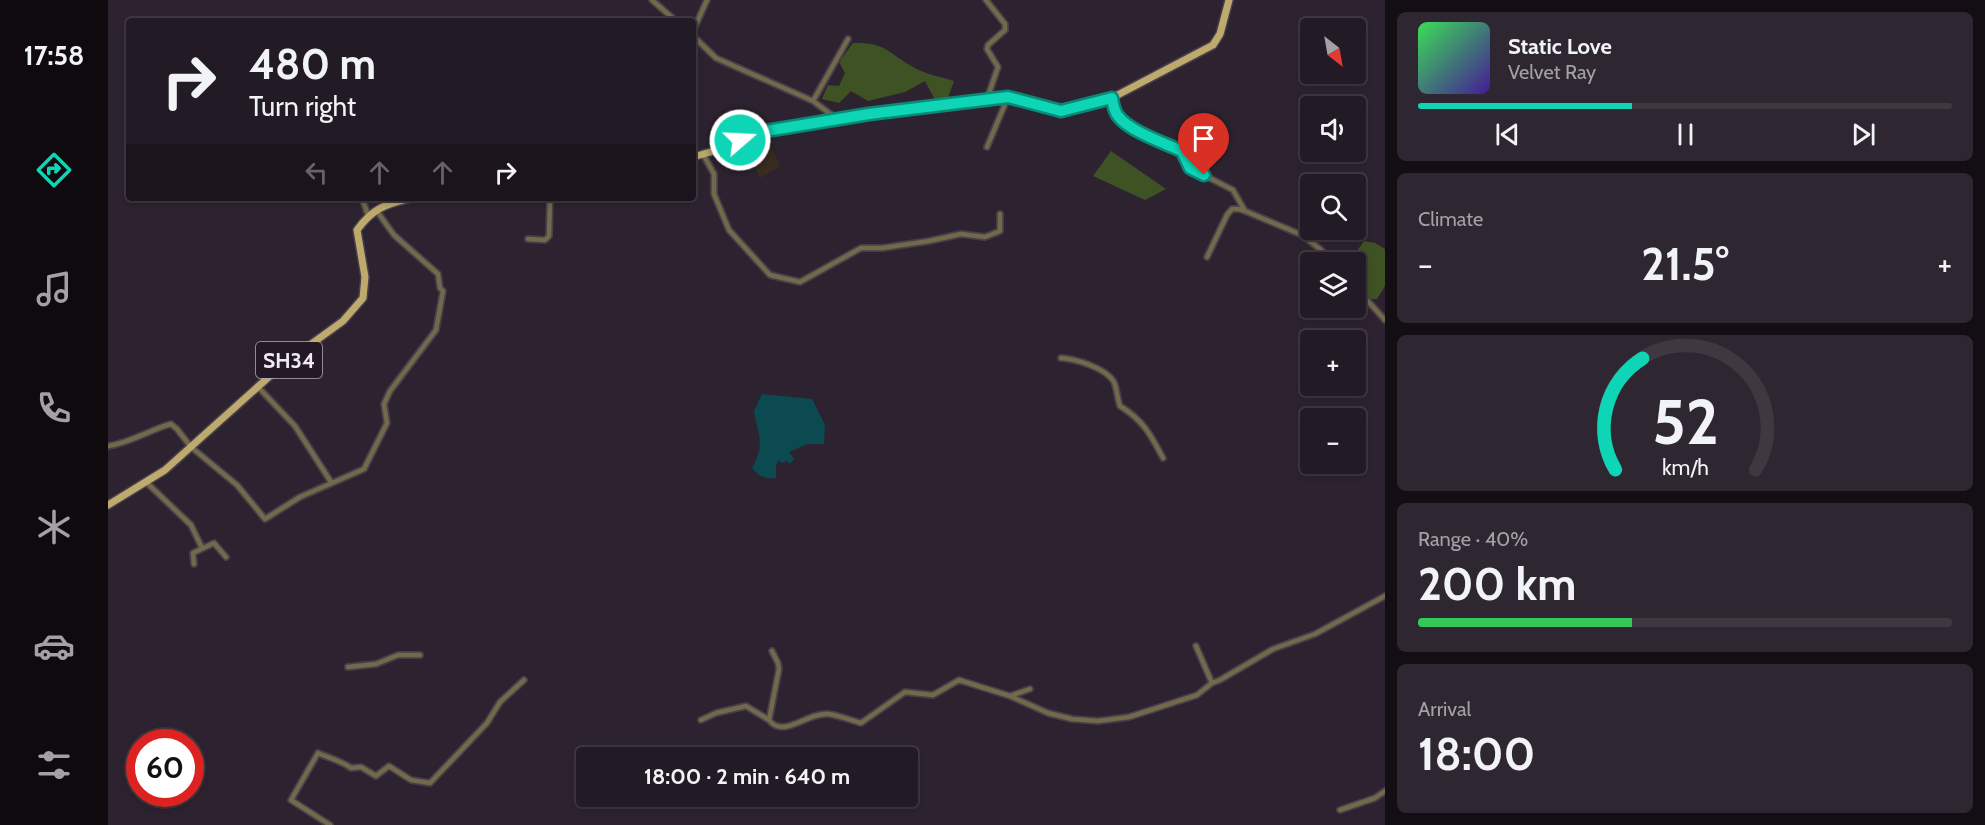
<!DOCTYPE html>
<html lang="en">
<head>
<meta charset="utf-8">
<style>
	body { margin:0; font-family:Cabin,sans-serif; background:#2e2731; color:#f1f3f6; height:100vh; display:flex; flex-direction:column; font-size:22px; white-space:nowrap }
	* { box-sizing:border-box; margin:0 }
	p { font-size:20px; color:#a2a1a6 }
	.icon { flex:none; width:33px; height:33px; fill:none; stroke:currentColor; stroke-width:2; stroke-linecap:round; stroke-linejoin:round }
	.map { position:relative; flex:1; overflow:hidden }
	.drawer { display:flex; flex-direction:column; gap:12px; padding:12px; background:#130e14; width:600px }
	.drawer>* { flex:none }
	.banner { position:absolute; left:18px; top:18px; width:570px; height:183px; border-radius:6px; box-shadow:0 3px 9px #0003,0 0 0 2px #3f3841; background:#221a24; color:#f1f3f6; overflow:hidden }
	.needle { width:39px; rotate:149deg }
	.tools { position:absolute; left:1192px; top:18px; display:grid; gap:12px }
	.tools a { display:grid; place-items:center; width:66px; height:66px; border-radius:6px; background:#221a24; box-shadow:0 3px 9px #0003,0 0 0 2px #3f3841; font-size:30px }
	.speed { position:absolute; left:18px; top:729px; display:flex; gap:12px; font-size:30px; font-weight:700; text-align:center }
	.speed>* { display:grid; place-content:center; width:78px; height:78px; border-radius:50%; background:#221a24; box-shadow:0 3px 9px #0003,0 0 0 2px #3f3841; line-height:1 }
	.speed .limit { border:9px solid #d22; background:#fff; color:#111 }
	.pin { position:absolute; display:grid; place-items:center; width:51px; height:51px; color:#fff; margin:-62px -26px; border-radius:50% 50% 50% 0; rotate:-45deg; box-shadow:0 0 6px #0007 }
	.pin .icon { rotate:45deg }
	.me { position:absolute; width:66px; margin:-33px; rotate:71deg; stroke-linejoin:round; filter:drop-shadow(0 0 4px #0008) }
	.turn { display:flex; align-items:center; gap:21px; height:126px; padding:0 24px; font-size:27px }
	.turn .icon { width:78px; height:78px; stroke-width:2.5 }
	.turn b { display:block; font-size:42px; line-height:51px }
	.lanes { display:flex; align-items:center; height:57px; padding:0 24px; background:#0003; justify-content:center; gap:30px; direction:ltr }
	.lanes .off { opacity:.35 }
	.big { font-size:45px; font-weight:800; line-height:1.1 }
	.drawer .widget { flex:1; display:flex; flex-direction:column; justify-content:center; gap:9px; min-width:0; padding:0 21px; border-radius:9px; background:#2e2731 }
	.drawer .dial { align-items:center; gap:0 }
	.dial svg { height:156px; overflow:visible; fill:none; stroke:#3f3841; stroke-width:7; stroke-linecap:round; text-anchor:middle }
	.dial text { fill:#f1f3f6; stroke:none }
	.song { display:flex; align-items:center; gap:18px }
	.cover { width:72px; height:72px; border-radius:9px; background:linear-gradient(135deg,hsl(130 70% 55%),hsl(260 70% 35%)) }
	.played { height:6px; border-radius:3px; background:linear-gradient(90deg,#0ed5b5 40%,#3f3841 40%) }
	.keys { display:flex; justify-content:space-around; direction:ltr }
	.heat { display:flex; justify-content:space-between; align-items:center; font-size:33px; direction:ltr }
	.charge { height:9px; border-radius:4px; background:linear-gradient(90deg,#34c759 40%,#3f3841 0) }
	.trip { position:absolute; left:468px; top:747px; width:342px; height:60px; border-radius:6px; background:#221a24; box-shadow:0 3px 9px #0003,0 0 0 2px #3f3841; font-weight:800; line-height:60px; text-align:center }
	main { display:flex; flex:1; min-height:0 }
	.menu { display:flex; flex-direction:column; width:108px; justify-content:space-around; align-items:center; background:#0e0a0e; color:#a2a1a6 }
	.menu .icon { width:42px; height:42px }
	.menu .current { color:#0ed5b5 }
	.menu b { font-size:27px; color:#f1f3f6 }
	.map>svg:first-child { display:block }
	.education { fill:#382c1e }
	.green { fill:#3f5224 }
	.water { fill:#0c4a51 }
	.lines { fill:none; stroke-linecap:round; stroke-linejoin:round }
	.street-casing { stroke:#483f4b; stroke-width:8 }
	.primary-casing { stroke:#483f4b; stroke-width:10 }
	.street { stroke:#72694b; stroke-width:4.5 }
	.primary { stroke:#bdaa6c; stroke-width:7 }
	.route-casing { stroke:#098a76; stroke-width:15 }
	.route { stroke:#0ed5b5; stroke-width:10 }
	.labels { text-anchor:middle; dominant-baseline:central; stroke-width:6; stroke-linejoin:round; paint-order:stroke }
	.shield { fill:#231926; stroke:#b2abb5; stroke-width:1.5 }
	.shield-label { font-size:21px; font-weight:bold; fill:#f0e9f2 }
</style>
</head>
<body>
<main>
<nav class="menu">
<b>17:58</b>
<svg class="icon current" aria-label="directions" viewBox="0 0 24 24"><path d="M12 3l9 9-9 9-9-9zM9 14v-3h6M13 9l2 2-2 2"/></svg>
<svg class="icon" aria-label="music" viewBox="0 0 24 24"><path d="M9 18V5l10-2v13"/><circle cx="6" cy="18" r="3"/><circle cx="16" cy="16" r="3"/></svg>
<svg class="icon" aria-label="phone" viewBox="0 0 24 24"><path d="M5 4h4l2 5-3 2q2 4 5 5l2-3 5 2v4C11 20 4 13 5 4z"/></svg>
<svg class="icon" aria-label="climate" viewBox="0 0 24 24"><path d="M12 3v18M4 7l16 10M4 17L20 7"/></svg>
<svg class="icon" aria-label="car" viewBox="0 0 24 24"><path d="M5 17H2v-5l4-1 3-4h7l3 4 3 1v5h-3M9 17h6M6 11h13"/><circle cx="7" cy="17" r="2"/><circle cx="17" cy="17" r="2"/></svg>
<svg class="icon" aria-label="filters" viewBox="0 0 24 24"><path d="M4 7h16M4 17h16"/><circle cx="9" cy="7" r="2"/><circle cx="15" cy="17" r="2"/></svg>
</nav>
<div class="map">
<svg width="1277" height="825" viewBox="0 0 1277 825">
	<rect width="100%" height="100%" fill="#2d2330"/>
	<path class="education" d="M660,142L673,166L652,178L639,153Z"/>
	<path class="green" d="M745,43C778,42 780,53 805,67C817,74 833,77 846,81L837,106L826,98L817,81L797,92L760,101L743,91L731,103L714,99L720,85L731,86L737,73L731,62Z
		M1003,151L1058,189L1037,200L985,176Z
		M1256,241L1267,243L1277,249V286L1269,299H1260L1248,286V262H1241Z"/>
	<path class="water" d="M654,394L704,399L717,425L716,444H699L681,452L686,459L682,464L678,460L676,463L670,461L668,466V478C656,479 651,476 644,468C658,442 650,437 646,411Z"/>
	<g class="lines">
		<g class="street-casing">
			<path id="street" d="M544,0L568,21
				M878,0L897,24V30L880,45L879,49L890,67L879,99
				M585,31L599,0
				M585,36L608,58L705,101L729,119
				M1004,98L1005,107L1010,117L1023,127L1074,151L1082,168L1125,190L1137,211L1194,235L1212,249L1225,262
				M705,101L740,39
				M879,147L900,97
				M595,154L606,174V194L621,230L662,275L692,282L753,248H774L821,241L853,234L877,237L892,231V214
				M254,198L260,215
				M420,239L437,240L441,236L442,198
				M1099,257L1119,215L1124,209H1131L1137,211
				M1248,288L1277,320
				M953,358C968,359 998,368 1006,382C1009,389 1009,398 1012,406C1035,420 1043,435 1055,458
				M150,387L187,426L223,482
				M0,446C22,443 41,430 63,424L69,429L83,447L129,485L157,519L192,497L256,469L279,423L276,404L282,391L328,330L335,291L332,288L330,274L286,235L268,210
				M38,482L83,525L94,548
				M86,564L85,553L106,543L118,557
				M1088,646L1104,683
				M664,651L670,663L671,669L661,720C675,739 700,712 720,714C730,715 742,720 753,723L797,692L825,695L851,680L902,696L940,713L964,719L990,721L1021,717L1089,695L1104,683L1112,680L1165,649L1207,634L1277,596
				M240,667L268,664L290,655H312
				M902,696L922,689
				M593,720L608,713L638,706L661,720
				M1232,810L1267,798L1277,791
				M222,825L183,800L210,753C221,758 234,761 243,768L253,767L268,776L281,766L303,780L322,783L379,723L392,702L416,680"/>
		</g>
		<g class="primary-casing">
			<path id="primary" d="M585,157L606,151L652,132L761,114L900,97L953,111L1000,100L1105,45L1112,34L1121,0
				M0,505L57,470L173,366L235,321L255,298L257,277L249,230C266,207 277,205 303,198"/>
		</g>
		<use href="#street" class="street"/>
		<use href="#primary" class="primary"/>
	</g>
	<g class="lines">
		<g class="route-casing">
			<path id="route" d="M632,140L652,132L761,114L900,97L953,111L1004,98C1005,105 1006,111 1010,116C1021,131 1056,143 1074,151L1082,168L1096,175"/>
		</g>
		<use href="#route" class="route"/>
	</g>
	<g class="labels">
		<rect class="shield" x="148" y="342" width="66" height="36" rx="4.5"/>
		<g class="shield-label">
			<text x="181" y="360">SH34</text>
		</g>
	</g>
</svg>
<div class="tools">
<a><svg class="needle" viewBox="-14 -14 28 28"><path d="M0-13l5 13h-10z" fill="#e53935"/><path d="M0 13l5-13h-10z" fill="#a2a1a6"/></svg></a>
<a><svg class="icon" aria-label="sound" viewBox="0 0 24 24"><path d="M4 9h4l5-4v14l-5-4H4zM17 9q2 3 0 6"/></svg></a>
<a><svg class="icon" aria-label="search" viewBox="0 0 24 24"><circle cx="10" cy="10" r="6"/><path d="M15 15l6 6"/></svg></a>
<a><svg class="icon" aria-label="layers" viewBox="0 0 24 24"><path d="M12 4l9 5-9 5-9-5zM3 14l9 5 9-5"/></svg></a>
<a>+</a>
<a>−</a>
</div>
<div class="speed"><div class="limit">60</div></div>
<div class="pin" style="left:1096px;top:175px;background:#d93025"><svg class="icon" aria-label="arrive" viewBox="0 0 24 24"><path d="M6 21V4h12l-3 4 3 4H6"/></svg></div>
<svg class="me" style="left:632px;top:140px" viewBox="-20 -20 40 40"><circle r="17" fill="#0ed5b5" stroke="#fff" stroke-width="3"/><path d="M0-11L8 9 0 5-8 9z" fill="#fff"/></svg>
<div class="trip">18:00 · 2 min · 640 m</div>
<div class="banner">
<div class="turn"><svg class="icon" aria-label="right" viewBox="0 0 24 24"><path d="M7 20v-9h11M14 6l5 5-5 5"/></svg><div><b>480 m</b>Turn right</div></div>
<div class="lanes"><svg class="icon off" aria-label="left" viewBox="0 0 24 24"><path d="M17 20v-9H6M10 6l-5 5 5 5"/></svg><svg class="icon off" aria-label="ahead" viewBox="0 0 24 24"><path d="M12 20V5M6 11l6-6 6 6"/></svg><svg class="icon off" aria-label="ahead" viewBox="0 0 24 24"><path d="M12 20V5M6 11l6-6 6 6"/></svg><svg class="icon" aria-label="right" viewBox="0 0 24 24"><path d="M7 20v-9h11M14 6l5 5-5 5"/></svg></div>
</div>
</div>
<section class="drawer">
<div class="widget">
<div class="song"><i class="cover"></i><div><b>Static Love</b><p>Velvet Ray</p></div></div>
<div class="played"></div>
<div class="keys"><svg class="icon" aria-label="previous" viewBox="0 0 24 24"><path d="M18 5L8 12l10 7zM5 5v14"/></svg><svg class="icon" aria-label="pause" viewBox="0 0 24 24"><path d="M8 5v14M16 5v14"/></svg><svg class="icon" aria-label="next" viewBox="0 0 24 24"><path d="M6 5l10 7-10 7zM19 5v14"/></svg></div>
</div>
<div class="widget"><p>Climate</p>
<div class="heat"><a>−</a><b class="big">21.5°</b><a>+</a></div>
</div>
<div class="widget dial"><svg viewBox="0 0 100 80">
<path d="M14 69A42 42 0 1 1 86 69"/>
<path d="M14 69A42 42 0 0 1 28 12" stroke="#0ed5b5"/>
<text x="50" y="56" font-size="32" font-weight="700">52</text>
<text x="50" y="72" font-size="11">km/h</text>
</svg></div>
<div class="widget"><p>Range · 40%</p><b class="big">200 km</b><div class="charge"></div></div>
<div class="widget"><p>Arrival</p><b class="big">18:00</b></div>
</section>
</main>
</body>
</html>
